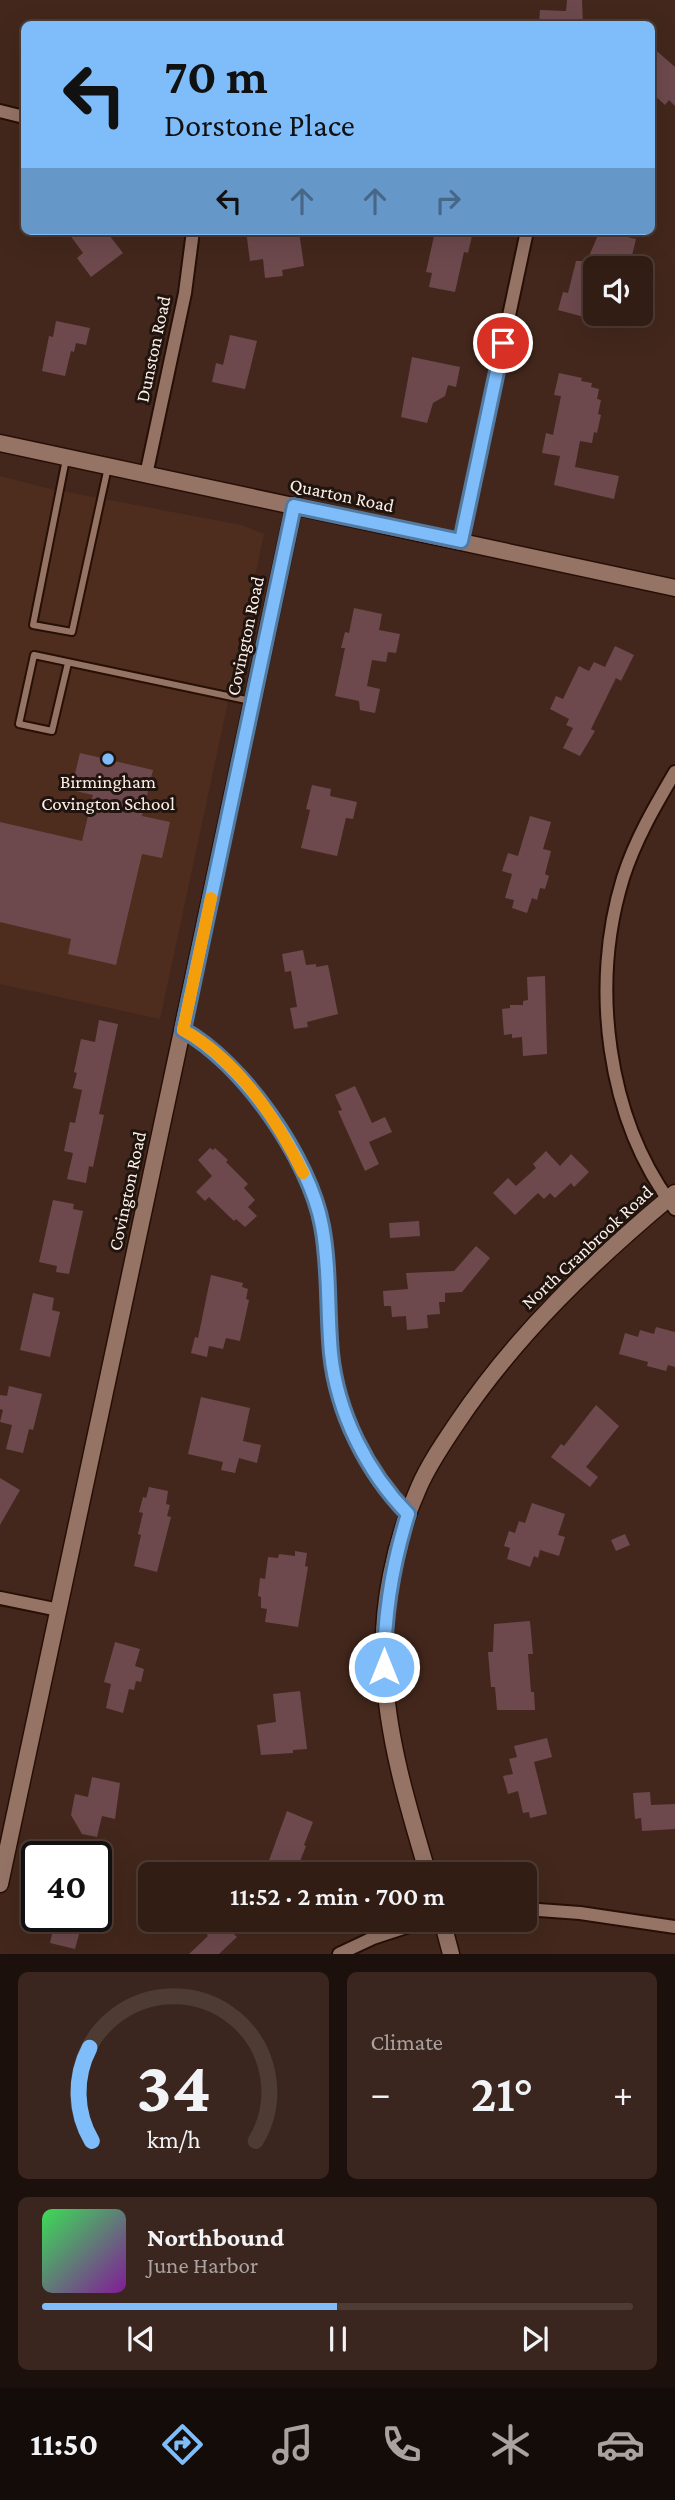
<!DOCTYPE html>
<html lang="en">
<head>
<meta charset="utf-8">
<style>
	body { margin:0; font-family:"Crimson Pro",serif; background:#3a261e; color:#f1f3f6; height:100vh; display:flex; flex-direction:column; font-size:26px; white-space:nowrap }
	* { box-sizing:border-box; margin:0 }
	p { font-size:23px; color:#a8a2a0 }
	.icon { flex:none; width:38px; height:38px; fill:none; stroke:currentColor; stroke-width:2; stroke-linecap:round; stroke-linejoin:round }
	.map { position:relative; height:1954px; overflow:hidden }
	.panel { display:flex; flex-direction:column; gap:18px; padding:18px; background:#1c100c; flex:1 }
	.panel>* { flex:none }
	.banner { position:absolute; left:21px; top:21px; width:634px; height:214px; border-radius:10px; box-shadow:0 7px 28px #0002,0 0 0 2px #4d3b34; background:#7fbdfa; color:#111; overflow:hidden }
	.buttons { position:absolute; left:583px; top:256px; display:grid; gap:14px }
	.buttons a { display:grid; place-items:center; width:70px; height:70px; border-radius:10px; background:#321d15; box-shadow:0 7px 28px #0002,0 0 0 2px #4d3b34; font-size:35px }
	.speed { position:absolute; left:21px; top:1841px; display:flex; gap:14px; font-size:35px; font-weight:700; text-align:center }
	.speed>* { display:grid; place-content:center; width:91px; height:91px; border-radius:50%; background:#321d15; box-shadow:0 7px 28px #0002,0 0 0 2px #4d3b34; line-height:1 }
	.speed .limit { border:4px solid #111; border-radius:10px; background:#fff; color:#111 }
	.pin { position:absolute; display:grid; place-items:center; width:60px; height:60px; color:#fff; margin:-30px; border:4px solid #fff; border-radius:50%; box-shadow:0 2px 7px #0007 }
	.me { position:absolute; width:77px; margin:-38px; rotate:0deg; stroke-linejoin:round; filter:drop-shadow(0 0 5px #0008) }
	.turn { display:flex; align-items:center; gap:24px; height:147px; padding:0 28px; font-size:32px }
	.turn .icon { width:91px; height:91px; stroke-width:2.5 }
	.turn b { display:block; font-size:49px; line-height:60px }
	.lanes { display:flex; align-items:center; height:66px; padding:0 28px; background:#0003; justify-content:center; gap:35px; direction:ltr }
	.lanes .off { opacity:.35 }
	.big { font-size:52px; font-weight:600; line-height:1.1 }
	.panel .tile { flex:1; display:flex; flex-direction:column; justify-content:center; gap:10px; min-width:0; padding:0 24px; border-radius:10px; background:#3a261e }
	.panel .dial { align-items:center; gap:0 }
	.dial svg { height:182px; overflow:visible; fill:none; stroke:#4d3b34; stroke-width:7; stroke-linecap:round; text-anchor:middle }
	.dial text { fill:#f1f3f6; stroke:none }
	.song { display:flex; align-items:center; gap:21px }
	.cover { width:84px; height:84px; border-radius:10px; background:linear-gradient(135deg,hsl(130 70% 55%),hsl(290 70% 35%)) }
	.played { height:7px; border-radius:4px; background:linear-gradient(90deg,#7fbdfa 50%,#4d3b34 50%) }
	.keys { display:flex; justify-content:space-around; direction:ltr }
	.heat { display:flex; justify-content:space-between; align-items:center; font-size:38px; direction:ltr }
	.panel .tiles { flex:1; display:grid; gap:18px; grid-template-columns:1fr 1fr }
	.tile:last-child { grid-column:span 2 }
	.trip { position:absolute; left:138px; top:1862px; width:399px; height:70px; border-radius:10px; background:#321d15; box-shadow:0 7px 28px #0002,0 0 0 2px #4d3b34; font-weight:600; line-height:70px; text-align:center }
	.dock { display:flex; height:112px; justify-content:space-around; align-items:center; background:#140c08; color:#a8a2a0 }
	.dock .icon { width:49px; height:49px }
	.dock .selected { color:#7fbdfa }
	.dock b { font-size:32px; color:#f1f3f6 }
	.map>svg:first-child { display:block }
	.built { fill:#4f2d1e }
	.building { fill:#6d494d }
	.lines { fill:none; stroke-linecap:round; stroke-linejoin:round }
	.service-casing { stroke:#280f05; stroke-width:10 }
	.minor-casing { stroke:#280f05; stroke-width:16 }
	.tertiary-casing { stroke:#280f05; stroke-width:19 }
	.service { stroke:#957466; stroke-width:6 }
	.minor { stroke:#957466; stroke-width:12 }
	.tertiary { stroke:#957466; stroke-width:16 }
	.route-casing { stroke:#537ba2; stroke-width:18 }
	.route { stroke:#7fbdfa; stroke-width:12 }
	.slow { stroke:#f59e0b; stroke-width:12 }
	.poi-dot { fill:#7fbdfa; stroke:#20140f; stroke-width:2.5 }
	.labels { text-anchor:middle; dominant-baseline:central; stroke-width:6; stroke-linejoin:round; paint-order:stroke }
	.street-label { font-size:19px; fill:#ffefe9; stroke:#20140f }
	.poi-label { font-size:19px; fill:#ffefe9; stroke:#20140f }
</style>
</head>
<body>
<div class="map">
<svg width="675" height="1954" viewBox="0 0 675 1954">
	<rect width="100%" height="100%" fill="#43271c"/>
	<path class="built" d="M0,476L46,488L241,525L264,534L160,1019L0,984Z"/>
	<path class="building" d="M567,0H582L583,24H539L540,10L566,11Z
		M651,46L675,67V106L669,100L665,105L653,94L657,89L651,83Z
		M67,231H106L123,253L91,277L77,258L83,253Z
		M246,231H299L304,266L282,270L283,276L265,278L263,259L250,261Z
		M439,231L472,236L468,253L464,252L455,292L429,287L432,273L426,272L434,236L438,237Z
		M605,232L636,239L629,268H595V320L558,310L563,292L568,293L576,261H587L598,235L604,236Z
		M56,321L90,328L86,345L76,343L74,352L71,351L65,376L42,371L49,336L53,337Z
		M230,335L257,341L245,389L212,382L216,363L223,365Z
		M412,357L460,367L456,387L448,385L445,396L433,403L427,423L401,417Z
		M559,373L582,378L581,381L592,383L591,387L599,389L597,399L601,400L598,414L601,415L597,433L594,432L592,443L580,441L575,467L619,476L614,499L554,485L560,456L542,453L546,433L553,435L561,396L554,395Z
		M354,608L382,614L379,630L400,634L396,653L388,652L386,662L372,660L367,686L380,689L375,713L360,710L359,701L335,696L345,648H341L345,632L349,633Z
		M615,646L634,655L621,681L616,678L591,729L595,731L580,756L563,748L573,728L566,725L569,719L550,709L556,696L563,699L579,666L589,671L594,662L605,667Z
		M80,753L153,770L142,816L170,822L162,858L142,854L116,965L68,954L71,939L0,922V822L82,841L93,795L71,790Z
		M312,785L331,789L330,796L357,802L353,819L346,818L337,856L301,848L310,810L306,809Z
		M530,816L551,822L543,849L551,851L545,874L549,876L545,889L540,888L537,900L532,898L527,913L512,908L514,900L505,898L512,874L502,871L508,853L518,856Z
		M303,950L306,965L316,964V967L328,965L338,1014L307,1022L308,1027L294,1029L290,1008L297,1007L291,971L285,972L282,954Z
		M545,976L547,1054L523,1056L522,1037L512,1038V1034L504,1035L502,1009L510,1008V1005H523V1001L528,1000L527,977Z
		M99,1020L118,1024L99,1114L104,1115L93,1167L89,1166L86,1183L67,1179L73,1153L64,1151L70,1122L75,1123L82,1090L73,1088L77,1073L74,1072L81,1039L95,1042Z
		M355,1086L372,1123L385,1117L392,1132L369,1142L379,1164L365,1171L338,1111L342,1110L335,1095Z
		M210,1148L213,1150L215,1148L228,1160L226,1162L248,1184L244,1188L255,1200L248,1207L257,1216L245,1227L236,1219L234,1221L209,1197L205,1201L196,1192L212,1176L198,1160Z
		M546,1151L560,1166L571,1154L589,1172L574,1187L571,1183L555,1198L550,1193L544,1199L538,1193L515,1215L493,1193L508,1178L516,1186L536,1168L533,1164Z
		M53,1200L74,1204L73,1209L83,1211L69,1274L56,1272L57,1266L39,1262Z
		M419,1221L420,1236L390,1238L389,1223Z
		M476,1246L490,1258L462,1292L445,1293V1302H439L440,1314L427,1315L428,1328L407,1330L406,1316L392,1317L391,1306H384L383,1291L408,1289L406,1273L454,1271Z
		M211,1275L243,1283L242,1287L248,1289L246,1299L249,1300L240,1341L226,1338L223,1349L209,1346L207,1357L191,1353L195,1337L198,1338Z
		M33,1293L54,1298L52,1310L60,1312L50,1357L20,1350Z
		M656,1327L675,1332V1367L668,1365L666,1371L647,1366L648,1362L619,1354L625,1333L638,1337L640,1330L654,1334Z
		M9,1386L42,1394L33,1430L29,1429L23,1453L6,1449L12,1425L0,1422L3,1410L0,1409V1395L7,1396Z
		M201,1397L250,1408L243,1441L261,1445L257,1463L239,1458L235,1473L221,1470L223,1462L188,1454Z
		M596,1405L619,1426L586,1467L598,1477L590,1487L551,1457L561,1444L564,1446Z
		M0,1478L20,1490L0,1525Z
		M149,1487L168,1491L166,1504L170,1505L167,1516L171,1517L157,1572L134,1566L141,1535L138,1534L143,1513L139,1512L143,1497L146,1498Z
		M532,1503L565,1514L558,1535L565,1537L559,1556L540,1550L538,1558L534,1556L530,1567L507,1559L510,1548L504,1546L509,1531L515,1533L519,1521L525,1523Z
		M625,1534L630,1545L616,1551L611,1540Z
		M295,1551L307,1553L305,1566L308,1567L298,1627L265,1622L267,1609L261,1608V1597L258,1596L260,1578L265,1579L268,1557L278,1558L279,1554L295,1556Z
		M530,1621L533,1654H528L531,1692H534L535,1710H497L495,1687H491L488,1652H493L494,1624Z
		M115,1642L140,1649L135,1666L144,1669L141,1682L136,1681L134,1690L129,1689L123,1713L106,1708L111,1684L104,1682Z
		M300,1691L307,1749L293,1750V1753L261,1755L257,1725L276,1722L273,1694Z
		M547,1738L552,1757L534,1762L547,1814L530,1818L529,1812L523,1813L518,1791L508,1794L503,1776L513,1774L509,1759L517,1757L514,1746Z
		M92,1777L120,1783L115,1819L102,1816L97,1837L82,1834L71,1815L75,1794L88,1797Z
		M650,1792L651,1805L675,1804V1829L642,1831L641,1818L635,1819L633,1793Z
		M287,1811L313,1822L304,1845L306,1846L295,1874H264Z
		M56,1916H84L75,1949L50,1943Z
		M203,1920H245L232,1932L237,1937L219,1954H189L208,1936L206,1933L211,1928Z"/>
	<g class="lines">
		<g class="service-casing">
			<path id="service" d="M66,459L33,625L72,632L108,467
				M68,663L52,731L19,724L34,655L251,701"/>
		</g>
		<g class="minor-casing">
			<path id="minor" d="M0,111L24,117
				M146,475L185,293L193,231
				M461,541L527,231
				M675,772C655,806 635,840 623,878C590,985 606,1119 675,1209
				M183,1030C242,1062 310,1159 322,1226C330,1268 327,1311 331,1353C337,1414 367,1471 408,1514
				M0,1598L59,1610
				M525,1909L580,1913L675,1927
				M339,1954L373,1938L428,1920"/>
		</g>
		<g class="tertiary-casing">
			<path id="tertiary" d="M0,443L675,588
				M428,1874C408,1807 387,1738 384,1667C381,1606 394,1543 419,1487C429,1464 443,1444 457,1423C516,1335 593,1261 675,1193
				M0,1884L294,506
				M442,1920L451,1954"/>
		</g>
		<use href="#service" class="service"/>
		<use href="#minor" class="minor"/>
		<use href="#tertiary" class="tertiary"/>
	</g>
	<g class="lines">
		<g class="route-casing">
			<path id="route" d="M384,1667C384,1614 392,1565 408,1514C367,1472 337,1413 331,1353C327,1311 330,1268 322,1226C310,1159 242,1062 183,1030L294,506L461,541L503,343"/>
		</g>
		<use href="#route" class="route"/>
		<path class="slow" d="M211,898L183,1030C238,1060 276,1118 303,1173"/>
	</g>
	<circle class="poi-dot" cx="108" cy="759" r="7"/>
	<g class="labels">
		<g class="street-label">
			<text transform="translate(153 349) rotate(-78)">Dunston Road</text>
			<text transform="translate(342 495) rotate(12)">Quarton Road</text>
			<text transform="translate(245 636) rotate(-78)">Covington Road</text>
			<text transform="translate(127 1191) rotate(-78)">Covington Road</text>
			<text transform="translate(587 1247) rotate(-43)">North Cranbrook Road</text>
		</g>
		<g class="poi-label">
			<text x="108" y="781">Birmingham<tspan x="108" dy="22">Covington School</tspan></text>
		</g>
	</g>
</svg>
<div class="buttons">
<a><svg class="icon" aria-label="sound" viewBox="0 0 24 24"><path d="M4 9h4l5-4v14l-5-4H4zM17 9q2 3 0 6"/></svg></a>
</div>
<div class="speed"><div class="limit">40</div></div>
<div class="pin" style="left:503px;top:343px;background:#d93025"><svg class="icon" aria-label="arrive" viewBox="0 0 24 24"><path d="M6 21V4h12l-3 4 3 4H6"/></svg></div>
<svg class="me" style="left:384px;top:1667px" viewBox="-20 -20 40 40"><circle r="17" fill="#7fbdfa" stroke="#fff" stroke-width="3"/><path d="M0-11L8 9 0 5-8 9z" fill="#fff"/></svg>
<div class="trip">11:52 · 2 min · 700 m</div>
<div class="banner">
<div class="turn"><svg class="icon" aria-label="left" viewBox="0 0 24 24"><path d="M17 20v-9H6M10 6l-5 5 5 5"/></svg><div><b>70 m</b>Dorstone Place</div></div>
<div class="lanes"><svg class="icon" aria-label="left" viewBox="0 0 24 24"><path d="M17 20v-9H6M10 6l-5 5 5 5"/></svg><svg class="icon off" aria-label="ahead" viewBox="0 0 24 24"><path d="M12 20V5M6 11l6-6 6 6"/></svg><svg class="icon off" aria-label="ahead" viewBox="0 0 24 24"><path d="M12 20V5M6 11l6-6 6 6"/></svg><svg class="icon off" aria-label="right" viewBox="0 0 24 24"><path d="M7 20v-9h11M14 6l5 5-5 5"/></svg></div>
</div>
</div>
<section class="panel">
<div class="tiles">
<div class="tile dial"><svg viewBox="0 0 100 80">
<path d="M14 69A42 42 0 1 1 86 69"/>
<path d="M14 69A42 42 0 0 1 13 28" stroke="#7fbdfa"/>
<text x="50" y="56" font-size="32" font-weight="700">34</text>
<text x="50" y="72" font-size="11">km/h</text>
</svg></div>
<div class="tile"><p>Climate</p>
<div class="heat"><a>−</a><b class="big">21°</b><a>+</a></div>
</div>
<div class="tile">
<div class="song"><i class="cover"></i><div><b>Northbound</b><p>June Harbor</p></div></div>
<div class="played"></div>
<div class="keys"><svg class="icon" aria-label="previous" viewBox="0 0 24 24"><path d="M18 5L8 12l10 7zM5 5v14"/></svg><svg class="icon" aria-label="pause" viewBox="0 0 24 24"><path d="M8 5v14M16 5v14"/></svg><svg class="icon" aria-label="next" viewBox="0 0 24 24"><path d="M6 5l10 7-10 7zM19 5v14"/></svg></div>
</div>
</div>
</section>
<nav class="dock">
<b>11:50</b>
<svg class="icon selected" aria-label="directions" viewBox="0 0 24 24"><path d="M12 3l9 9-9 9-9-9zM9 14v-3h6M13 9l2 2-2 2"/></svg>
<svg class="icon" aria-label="music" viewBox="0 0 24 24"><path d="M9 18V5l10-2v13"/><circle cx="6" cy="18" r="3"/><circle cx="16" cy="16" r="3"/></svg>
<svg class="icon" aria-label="phone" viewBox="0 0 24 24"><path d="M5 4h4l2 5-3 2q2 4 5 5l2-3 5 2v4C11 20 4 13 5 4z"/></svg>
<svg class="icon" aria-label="climate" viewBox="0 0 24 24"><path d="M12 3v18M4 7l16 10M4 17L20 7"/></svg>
<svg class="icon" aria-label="car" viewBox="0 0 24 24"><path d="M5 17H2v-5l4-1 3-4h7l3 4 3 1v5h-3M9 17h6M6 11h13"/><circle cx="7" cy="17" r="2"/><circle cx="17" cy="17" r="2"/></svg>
</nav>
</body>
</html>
